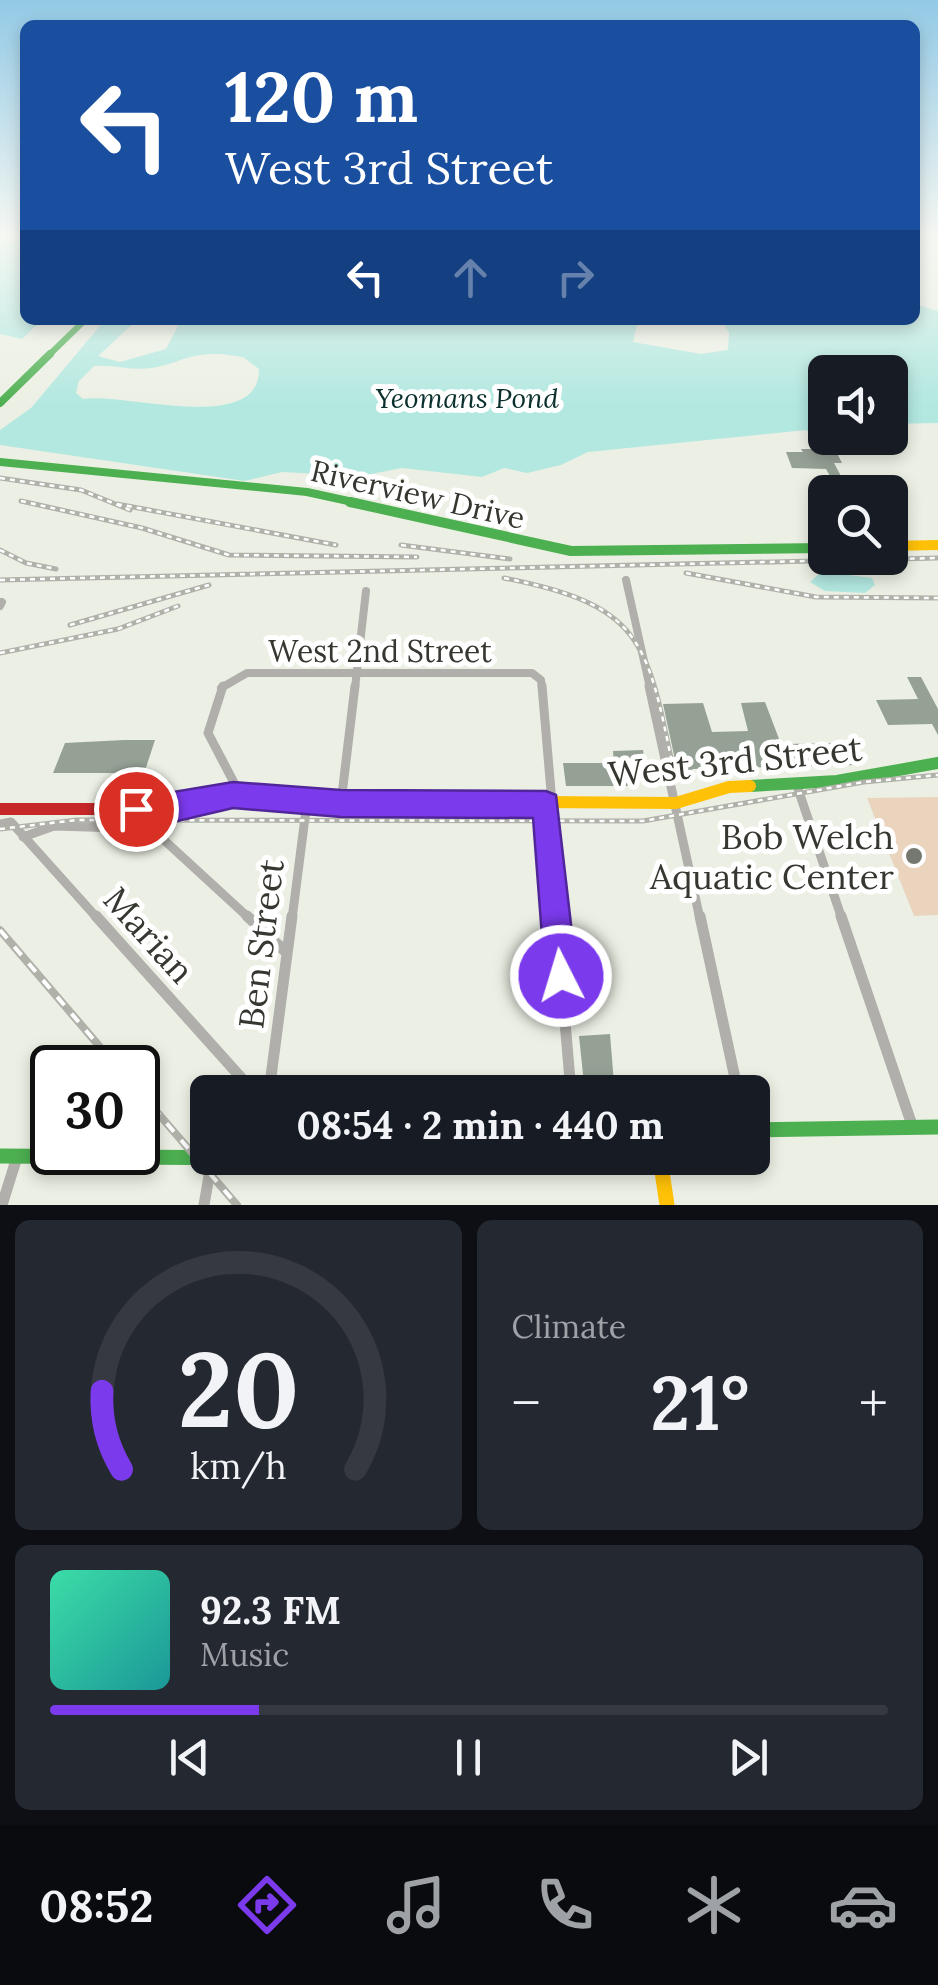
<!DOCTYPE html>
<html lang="en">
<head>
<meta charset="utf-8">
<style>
	body { margin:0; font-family:Lora,serif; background:#242831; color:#f1f3f6; height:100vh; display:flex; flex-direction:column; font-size:38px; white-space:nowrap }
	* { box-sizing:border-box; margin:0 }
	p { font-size:32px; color:#9ea1a6 }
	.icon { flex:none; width:55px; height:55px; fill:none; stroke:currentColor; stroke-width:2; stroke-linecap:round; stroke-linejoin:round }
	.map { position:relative; height:1205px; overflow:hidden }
	.drawer { display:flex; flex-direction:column; gap:15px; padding:15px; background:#0d0f14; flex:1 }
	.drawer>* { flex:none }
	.guide { position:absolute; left:20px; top:20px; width:900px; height:305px; border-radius:15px; box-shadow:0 5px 15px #0003; background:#1a4fa0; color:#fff; overflow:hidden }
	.buttons { position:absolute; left:808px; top:355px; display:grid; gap:20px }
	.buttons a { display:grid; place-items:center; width:100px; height:100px; border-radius:15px; background:#171b24; box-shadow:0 5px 15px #0003; font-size:50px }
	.speed { position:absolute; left:30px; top:1045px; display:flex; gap:20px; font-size:50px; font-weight:700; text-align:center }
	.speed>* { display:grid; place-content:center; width:130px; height:130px; border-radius:50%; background:#171b24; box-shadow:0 5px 15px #0003; line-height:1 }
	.speed .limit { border:5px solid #111; border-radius:15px; background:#fff; color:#111 }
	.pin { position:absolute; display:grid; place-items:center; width:85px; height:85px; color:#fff; margin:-42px; border:5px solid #fff; border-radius:50%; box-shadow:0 2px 10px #0007 }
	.me { position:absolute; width:110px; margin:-55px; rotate:355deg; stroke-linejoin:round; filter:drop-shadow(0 0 8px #0008) }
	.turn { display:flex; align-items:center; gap:35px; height:210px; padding:0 40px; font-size:45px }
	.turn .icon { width:130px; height:130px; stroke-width:2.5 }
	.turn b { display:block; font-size:70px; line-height:85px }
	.lanes { display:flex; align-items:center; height:95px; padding:0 40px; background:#0003; justify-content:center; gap:50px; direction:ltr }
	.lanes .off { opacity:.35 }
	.big { font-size:75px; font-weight:700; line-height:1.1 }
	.drawer .widget { flex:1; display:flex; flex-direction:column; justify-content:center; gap:15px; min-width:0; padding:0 35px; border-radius:15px; background:#242831 }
	.drawer .dial { align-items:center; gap:0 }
	.dial svg { height:260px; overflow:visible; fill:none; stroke:#363941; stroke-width:7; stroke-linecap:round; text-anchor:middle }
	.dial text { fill:#f1f3f6; stroke:none }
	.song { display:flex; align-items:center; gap:30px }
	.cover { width:120px; height:120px; border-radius:15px; background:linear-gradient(135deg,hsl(160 70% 55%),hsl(180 70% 35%)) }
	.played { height:10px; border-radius:5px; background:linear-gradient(90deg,#7c3aed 25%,#363941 25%) }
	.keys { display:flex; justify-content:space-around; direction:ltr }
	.heat { display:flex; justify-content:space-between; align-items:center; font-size:55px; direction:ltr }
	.drawer .tiles { flex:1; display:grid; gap:15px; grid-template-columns:1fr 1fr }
	.widget:last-child { grid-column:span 2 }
	.trip { position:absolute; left:190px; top:1075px; width:580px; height:100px; border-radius:15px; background:#171b24; box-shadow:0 5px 15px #0003; font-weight:700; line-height:100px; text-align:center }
	.tabs { display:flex; height:160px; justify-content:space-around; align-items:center; background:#090b0e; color:#9ea1a6 }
	.tabs .icon { width:70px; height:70px }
	.tabs .selected { color:#7c3aed }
	.tabs b { font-size:45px; color:#f1f3f6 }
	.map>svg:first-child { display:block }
	.green { fill:#ebd4be }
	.water { fill:#b2e8e0; fill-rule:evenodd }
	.building { fill:#96a196 }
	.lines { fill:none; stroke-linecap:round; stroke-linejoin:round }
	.street-far2 { stroke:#b0afab; stroke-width:8 }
	.street-far1 { stroke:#b0afab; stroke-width:9 }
	.street { stroke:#b0afab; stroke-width:11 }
	.fast-far4 { stroke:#4caf50; stroke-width:6 }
	.fast-far3 { stroke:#4caf50; stroke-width:8 }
	.fast-far2 { stroke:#4caf50; stroke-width:10 }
	.fast-far1 { stroke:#4caf50; stroke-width:12 }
	.fast { stroke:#4caf50; stroke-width:15 }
	.slow-far2 { stroke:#ffc107; stroke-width:10 }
	.slow-far1 { stroke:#ffc107; stroke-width:12 }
	.slow { stroke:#ffc107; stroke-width:15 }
	.jam { stroke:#c62828; stroke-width:12 }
	.rail-far1-casing { stroke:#b0b2aa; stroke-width:5 }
	.rail-casing { stroke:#b0b2aa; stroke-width:8 }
	.rail-far1 { stroke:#fff; stroke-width:2.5; stroke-dasharray:5; stroke-linecap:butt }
	.rail { stroke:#fff; stroke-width:4; stroke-dasharray:11; stroke-linecap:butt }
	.route { fill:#7c3aed; stroke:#51269a; stroke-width:2.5 }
	.poi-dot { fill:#75786f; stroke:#fff; stroke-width:4 }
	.labels { text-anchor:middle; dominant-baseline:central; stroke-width:10; stroke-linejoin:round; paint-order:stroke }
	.far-water-label { font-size:28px; font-style:italic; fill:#0a302e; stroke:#fff }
	.street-label { font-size:30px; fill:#353830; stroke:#fff }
	.near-street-label { font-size:35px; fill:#353830; stroke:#fff }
	.near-poi-label { font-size:35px; fill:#353830; stroke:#fff; text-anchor:end }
</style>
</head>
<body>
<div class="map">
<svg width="938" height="1205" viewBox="0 0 938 1205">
	<rect width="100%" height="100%" fill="#ecf0e4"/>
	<path class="green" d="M938,797V915L914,916L867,798Z"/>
	<path class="water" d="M0,241L25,243V320H42L22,339L0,334Z
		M915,304L938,311V423L890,424V372H825V438H860L831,448L806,430L588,452L561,465L527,473L504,468L482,477L402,468L361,476L282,472L245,481L0,445V430L31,408L105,320H137L98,356L120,362L166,349L181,320H638L633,342L701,354L728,350L729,333L722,320H915ZM220,354L243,357L259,369C260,436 124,392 83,399L76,393L79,381L94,366C113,364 132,371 151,368C180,364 184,353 220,354Z
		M833,573L872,578L875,585L865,593L825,591L810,582L819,574Z"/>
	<path class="building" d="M812,445L836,451L842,463H834L841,476H830L826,469L792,468L786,452H803L801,449H814Z
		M907,677H921L938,709V735L932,724L888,725L876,700L918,699Z
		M765,702L781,744L849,743L858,765L692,769L694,778L684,779L683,769H677L663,704L703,703L712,732L748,731L741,703Z
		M124,740H155L141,783H110L114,773H53L65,743Z
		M643,750L646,771H626L628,786H566L563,763H614L613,751Z
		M610,1034L614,1083L584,1084L579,1036Z"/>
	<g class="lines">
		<path class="street-far2" d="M626,580L650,688
			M0,606L2,602
			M221,688L247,673H532L541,680L542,688
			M355,688L366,591"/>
		<path class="street-far1" d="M223,686L208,733L241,796
			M542,686L552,803
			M649,686L700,919
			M796,783L842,919
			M341,803L355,686
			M546,804L556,919
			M0,824L11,822L98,919
			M23,837L54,826L152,829L250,919
			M292,919L307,802"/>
		<path class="street" d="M96,916L254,1092
			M247,916L287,953
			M556,916L571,1092
			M700,916L738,1092
			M841,916L913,1128
			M269,1092L292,916
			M2,1205L17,1157
			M204,1205L212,1159"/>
		<path class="fast-far4" d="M47,357L85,320"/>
		<path class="fast-far3" d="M0,403L50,354
			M0,462L307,492L362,504"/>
		<path class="fast-far2" d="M350,502L571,551L825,548"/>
		<path class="fast-far1" d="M750,786L837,781L938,763"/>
		<path class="fast" d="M752,1130L938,1127
			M0,1156L251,1158"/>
		<path class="slow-far2" d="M890,546L938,545"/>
		<path class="slow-far1" d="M294,800L676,803L729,787L750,786"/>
		<path class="slow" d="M660,1158L667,1205"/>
		<path class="jam" d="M0,809H169L233,795L294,800"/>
		<g class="rail-far1-casing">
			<path id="rail-far1" d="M0,478L81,490L130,510
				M21,501L142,528L229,555L417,557
				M117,504L336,545
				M401,545L510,559
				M0,550L26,563L56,569
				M686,573L816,597L938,598
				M504,578C641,605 647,639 673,768
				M0,580L938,558
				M70,625L209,585
				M0,653L118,629L178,606
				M0,829L77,820L643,821L864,782L938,775"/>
		</g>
		<g class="rail-casing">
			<path id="rail" d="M0,930L118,1068
				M138,1090L237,1205"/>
		</g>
		<use href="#rail-far1" class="rail-far1"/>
		<use href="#rail" class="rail"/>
	</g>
	<linearGradient id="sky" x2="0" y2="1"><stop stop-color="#92c9e5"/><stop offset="0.58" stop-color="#f6f8f3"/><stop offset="1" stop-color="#f6f8f3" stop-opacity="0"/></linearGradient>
	<rect width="938" height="406" fill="url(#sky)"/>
	<path class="route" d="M233,782L341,790L546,791L556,795L577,976L573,988L561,992L549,988L545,976L533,818L341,817L233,808L169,823L125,819L121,809L125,800Z"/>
	<circle class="poi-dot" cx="914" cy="856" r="10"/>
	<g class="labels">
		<g class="far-water-label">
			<text x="467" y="398">Yeomans Pond</text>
		</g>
		<g class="street-label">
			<text transform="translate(418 494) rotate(13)">Riverview Drive</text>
			<text x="380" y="651">West 2nd Street</text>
		</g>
		<g class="near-street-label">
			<text transform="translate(735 761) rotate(-6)">West 3rd Street</text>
			<text transform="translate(149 935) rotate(48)">Marian</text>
			<text transform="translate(261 944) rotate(-83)">Ben Street</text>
		</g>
		<g class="near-poi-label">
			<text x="894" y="836">Bob Welch<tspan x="894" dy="40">Aquatic Center</tspan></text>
		</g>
	</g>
</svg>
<div class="buttons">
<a><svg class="icon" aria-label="sound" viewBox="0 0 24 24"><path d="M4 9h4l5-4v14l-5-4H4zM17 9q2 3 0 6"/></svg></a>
<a><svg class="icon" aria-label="search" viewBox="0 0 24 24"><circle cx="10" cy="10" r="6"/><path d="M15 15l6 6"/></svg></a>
</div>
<div class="speed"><div class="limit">30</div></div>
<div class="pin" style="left:136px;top:809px;background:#d93025"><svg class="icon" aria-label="arrive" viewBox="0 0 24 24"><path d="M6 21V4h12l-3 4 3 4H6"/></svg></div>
<svg class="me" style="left:561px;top:976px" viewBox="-20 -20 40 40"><circle r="17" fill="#7c3aed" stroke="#fff" stroke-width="3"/><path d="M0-11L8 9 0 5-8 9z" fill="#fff"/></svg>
<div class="trip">08:54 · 2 min · 440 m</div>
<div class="guide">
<div class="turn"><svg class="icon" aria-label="left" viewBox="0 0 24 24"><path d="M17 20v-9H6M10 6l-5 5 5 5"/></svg><div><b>120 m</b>West 3rd Street</div></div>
<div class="lanes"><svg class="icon" aria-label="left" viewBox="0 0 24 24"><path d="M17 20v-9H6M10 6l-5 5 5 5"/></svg><svg class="icon off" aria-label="ahead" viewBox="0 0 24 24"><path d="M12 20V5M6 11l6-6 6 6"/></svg><svg class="icon off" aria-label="right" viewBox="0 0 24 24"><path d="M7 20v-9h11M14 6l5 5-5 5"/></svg></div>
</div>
</div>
<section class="drawer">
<div class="tiles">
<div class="widget dial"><svg viewBox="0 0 100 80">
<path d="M14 69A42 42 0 1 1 86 69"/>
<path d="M14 69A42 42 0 0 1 8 45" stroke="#7c3aed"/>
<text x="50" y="56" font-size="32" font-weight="700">20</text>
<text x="50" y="72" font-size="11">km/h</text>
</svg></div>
<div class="widget"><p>Climate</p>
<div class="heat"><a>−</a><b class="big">21°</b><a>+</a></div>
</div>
<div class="widget">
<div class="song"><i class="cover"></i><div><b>92.3 FM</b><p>Music</p></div></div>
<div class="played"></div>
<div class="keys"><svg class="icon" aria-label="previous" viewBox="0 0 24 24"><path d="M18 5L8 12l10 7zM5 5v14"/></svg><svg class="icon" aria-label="pause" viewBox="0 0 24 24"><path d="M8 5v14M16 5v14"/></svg><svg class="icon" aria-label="next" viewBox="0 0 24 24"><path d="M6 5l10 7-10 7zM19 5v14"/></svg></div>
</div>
</div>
</section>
<nav class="tabs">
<b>08:52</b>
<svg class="icon selected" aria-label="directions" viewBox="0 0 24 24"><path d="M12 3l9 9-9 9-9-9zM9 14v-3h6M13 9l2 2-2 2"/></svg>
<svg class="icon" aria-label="music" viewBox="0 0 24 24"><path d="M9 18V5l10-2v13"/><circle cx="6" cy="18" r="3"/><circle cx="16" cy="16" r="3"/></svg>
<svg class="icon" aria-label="phone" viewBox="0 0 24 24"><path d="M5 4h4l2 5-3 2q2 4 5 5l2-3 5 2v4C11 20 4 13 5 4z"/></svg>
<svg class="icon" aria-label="climate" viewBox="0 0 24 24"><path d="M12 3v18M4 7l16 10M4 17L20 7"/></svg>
<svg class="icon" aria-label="car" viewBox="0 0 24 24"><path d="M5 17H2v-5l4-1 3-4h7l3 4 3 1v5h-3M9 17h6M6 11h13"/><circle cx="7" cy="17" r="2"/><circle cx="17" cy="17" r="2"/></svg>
</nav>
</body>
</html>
